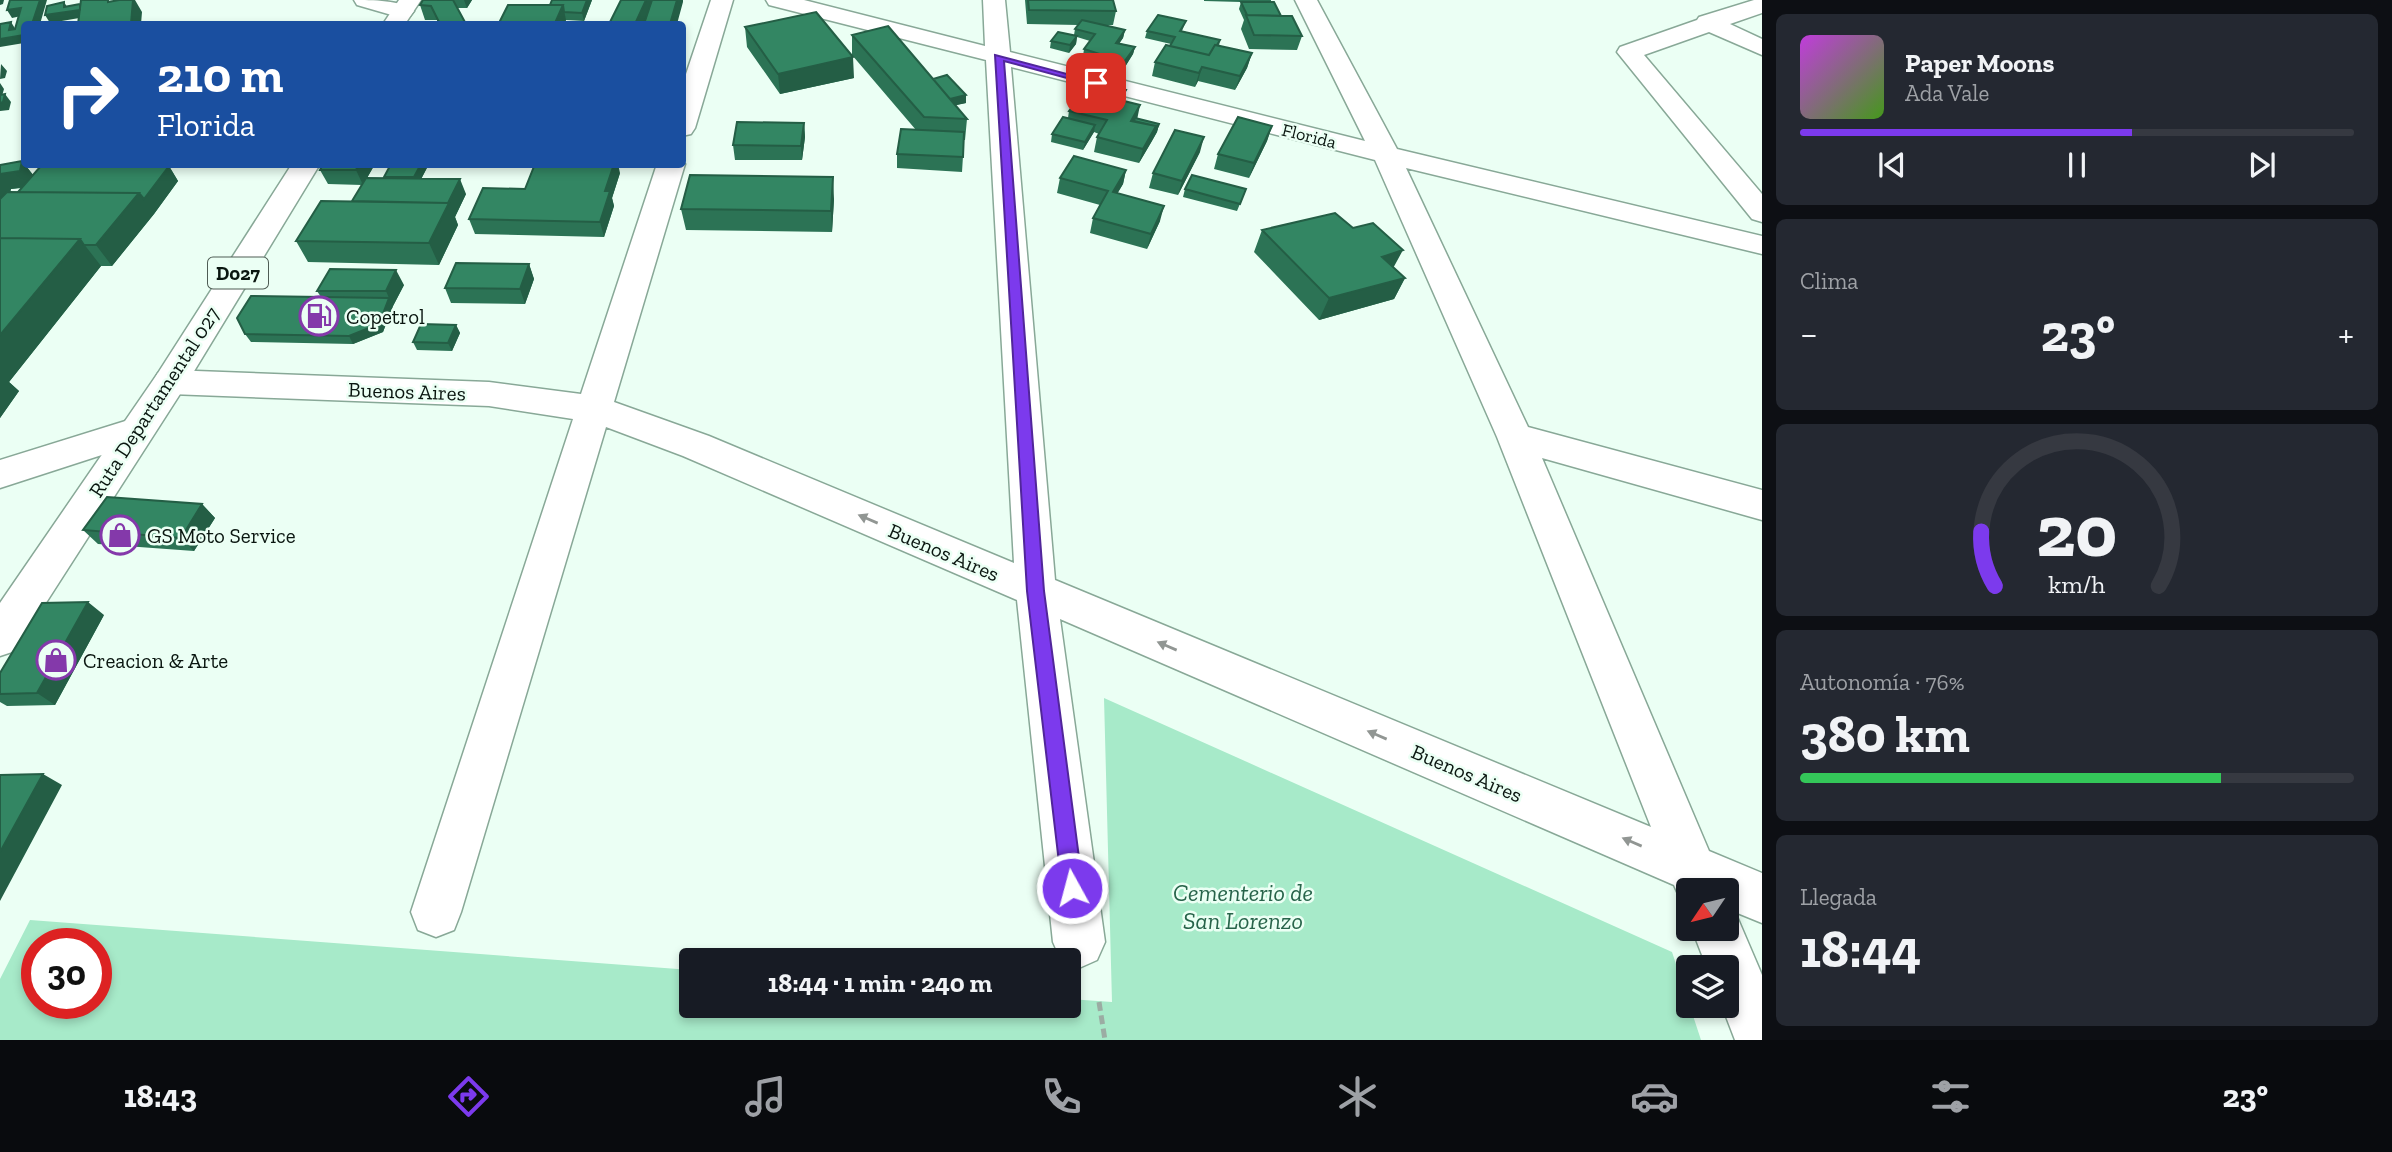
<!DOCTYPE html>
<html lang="es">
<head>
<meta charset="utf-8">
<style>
	body { margin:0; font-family:"Zilla Slab",serif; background:#242831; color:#f1f3f6; height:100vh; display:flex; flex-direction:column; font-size:26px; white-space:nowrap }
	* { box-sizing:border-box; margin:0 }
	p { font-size:23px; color:#9ea1a6 }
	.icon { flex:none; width:38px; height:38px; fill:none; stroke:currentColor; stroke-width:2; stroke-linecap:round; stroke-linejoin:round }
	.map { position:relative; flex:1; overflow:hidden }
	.panel { display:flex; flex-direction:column; gap:14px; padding:14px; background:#0d0f14; width:630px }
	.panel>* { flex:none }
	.banner { position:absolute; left:21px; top:21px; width:665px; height:147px; border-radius:7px; box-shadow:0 4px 10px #0003; background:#1a4fa0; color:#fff; overflow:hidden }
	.needle { width:46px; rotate:235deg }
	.controls { position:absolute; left:1676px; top:878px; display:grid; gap:14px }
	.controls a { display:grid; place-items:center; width:63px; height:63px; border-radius:7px; background:#171b24; box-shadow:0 4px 10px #0003; font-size:35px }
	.speed { position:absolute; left:21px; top:928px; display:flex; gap:14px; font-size:35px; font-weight:700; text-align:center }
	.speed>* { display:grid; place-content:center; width:91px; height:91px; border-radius:50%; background:#171b24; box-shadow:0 4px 10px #0003; line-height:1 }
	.speed .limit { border:10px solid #d22; background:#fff; color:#111 }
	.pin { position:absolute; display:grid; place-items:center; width:60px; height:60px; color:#fff; margin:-30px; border-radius:14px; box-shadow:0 4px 10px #0006 }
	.me { position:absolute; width:77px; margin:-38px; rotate:353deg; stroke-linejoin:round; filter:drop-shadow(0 0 5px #0008) }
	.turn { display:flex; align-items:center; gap:24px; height:147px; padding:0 21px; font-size:32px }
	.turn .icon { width:91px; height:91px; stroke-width:2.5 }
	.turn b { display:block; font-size:49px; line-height:60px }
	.big { font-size:52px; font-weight:700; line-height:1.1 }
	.panel .card { flex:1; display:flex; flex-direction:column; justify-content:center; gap:10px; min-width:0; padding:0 24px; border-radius:10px; background:#242831 }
	.panel .dial { align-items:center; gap:0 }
	.dial svg { height:182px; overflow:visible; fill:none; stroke:#363941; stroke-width:7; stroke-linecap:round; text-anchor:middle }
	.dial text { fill:#f1f3f6; stroke:none }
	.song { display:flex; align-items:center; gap:21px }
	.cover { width:84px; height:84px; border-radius:10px; background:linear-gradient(135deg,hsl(290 70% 55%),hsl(100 70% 35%)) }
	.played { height:7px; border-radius:4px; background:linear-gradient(90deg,#7c3aed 60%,#363941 60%) }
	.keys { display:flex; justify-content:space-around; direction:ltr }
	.heat { display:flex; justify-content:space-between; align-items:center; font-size:38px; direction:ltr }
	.charge { height:10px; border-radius:5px; background:linear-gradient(90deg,#34c759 76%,#363941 0) }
	.trip { position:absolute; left:679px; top:948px; width:402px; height:70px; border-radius:7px; background:#171b24; box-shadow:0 4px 10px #0003; font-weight:700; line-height:70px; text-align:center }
	.dock { display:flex; height:112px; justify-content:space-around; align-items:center; background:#090b0e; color:#9ea1a6 }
	.dock .icon { width:49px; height:49px }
	.dock .current { color:#7c3aed }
	.dock b { font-size:32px; color:#f1f3f6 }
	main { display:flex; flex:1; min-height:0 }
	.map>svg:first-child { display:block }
	.green { fill:#a7eac9; fill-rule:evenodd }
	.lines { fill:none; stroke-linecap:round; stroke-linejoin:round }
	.minor-casing { stroke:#88a897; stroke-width:3 }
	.major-casing { stroke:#88a897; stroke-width:3 }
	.path { stroke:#9baca3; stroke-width:5; stroke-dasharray:9 4.5; stroke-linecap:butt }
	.minor { fill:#fff; fill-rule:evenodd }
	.major { fill:#fff; fill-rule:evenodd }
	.wall { fill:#2c7355; fill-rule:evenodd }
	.shaded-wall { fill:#245e45 }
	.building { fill:#338663; stroke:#245e45; stroke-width:2 }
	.oneway { fill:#919693 }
	.route { fill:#7c3aed; stroke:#51269a; stroke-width:2 }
	.labels { text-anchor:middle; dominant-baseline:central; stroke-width:5; stroke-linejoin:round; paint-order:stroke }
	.far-street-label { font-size:18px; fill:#0a1610; stroke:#ebfff4 }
	.shield { fill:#ebfff4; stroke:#4e5c54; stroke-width:2 }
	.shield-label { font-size:19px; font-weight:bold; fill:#0a1610 }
	.poi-label { font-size:21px; fill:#0a1610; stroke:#ebfff4; text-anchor:start }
	.street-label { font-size:21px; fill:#0a1610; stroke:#ebfff4 }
	.near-park-label { font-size:24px; font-style:italic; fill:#27644a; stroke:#ebfff4 }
</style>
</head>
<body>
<main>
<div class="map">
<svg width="1762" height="1040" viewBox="0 0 1762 1040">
	<rect width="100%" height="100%" fill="#ebfff4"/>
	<path class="green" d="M1104,698L1672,952L1701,1040H0V979L30,920L691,970V1006H1069V999L1112,1002ZM37,943H96V1003H37Z"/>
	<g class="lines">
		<g class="minor-casing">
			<path id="minor" d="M354,0C371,0 403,0 414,11L410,16L402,18L357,5Z
				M711,0H733L695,128L691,134L682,136V86Z
				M766,0H804L985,46L983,0H1005L1010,52L1365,141L1295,0H1317L1397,149L1762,236V254L1406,168L1528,427L1762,490V520L1542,458L1709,851L1762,873V923L1735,912L1762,975V1040H1735L1722,1006H1727V968H1707L1692,929H1727V891H1689V902L1680,898L1674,885L1060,619L1105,942L1097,960L1079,968L1069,964V961L1061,960L1053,942L1017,600L683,456L606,427L461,912L454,930L436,937L418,930L411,912L573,419L489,406L170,394L158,391L153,382L158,373L170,370L489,382L581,394L657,164H682V161L685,164L614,402L709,436L1014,563L986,60L769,5ZM1011,67L1375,160L1497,437L1651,827L1055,580Z
				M1754,0H1762V13L1730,24L1762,39V55L1709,32L1644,55L1762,194V222L1752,219L1617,52L1620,47L1697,20L1699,17Z
				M135,418L148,422L153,431L148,440L0,488V460Z"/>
		</g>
		<g class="major-casing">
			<path id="major" d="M399,0H421L405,24H383Z
				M292,164H320L182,391L15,651L0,656V603L158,373Z"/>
		</g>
		<path class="path" d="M1099,1002L1105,1040"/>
		<use href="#minor" class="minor"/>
		<use href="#major" class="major"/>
	</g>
	<path class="wall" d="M422,0H472L467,8H457L466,24H439L437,20H425L420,5L422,1Z
		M592,0L584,21L566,20L565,23H597V24H489L499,23L550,5Z
		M1025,0H1113L1116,11L1113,25H1104L1125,30L1123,38L1119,43L1135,47L1133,54L1123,70L1083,56L1084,49L1090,41L1077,37L1076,44L1069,53L1050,48L1051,41L1074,35L1075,29L1078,25L1027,24Z
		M1204,0H1271V2L1281,16L1302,36L1297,50L1249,49L1241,29L1244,20L1239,9L1241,2L1204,1Z
		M1186,21L1182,31L1220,40L1219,46L1252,53L1247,68L1235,90L1198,81L1195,87L1152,76L1155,62L1171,44L1145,38L1147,31Z
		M745,27L854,78L780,94L747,47Z
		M852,35L933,79L966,103L955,105L967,119L965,140H964L962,172L897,168V154L916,130L852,55Z
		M1123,101L1137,119L1159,124L1157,132L1139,163L1094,152L1097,137L1099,134L1094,132L1083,150L1051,142L1052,134L1068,118L1069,111Z
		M804,123L805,137L802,160H735L733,145Z
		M1272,126L1267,141L1249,178L1214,169L1218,154Z
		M1200,152L1178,195L1149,188L1153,173Z
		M22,161L33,175L169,166L178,181L154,214L112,266H101L9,382L19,391L0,418V165ZM22,188L18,192H10L11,189Z
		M323,164H375L367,178H385L384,177L391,164H429L421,179L466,194L455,217L458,225L439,265L308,262L296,241L352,201L362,185L328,184L320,170Z
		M1126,170L1123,184L1117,194L1160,221L1147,249L1090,233L1093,218L1100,205L1057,193L1060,178Z
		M620,173L612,198L614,206L604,237L475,234L469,219L525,189Z
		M1185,189H1246L1237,211L1183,197Z
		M834,199L832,232L686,230L681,209Z
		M1262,230L1405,278L1394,299L1319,320L1254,252Z
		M529,264L534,279L525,304L451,303L445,288Z
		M404,285L393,306L383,332L353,344L251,342L245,334L321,297L317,291Z
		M456,325L460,333L452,351L417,350L413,342Z
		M202,504L215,518L194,551L98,544L83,530Z
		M104,615L55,705L7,706L0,702V673Z"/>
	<path class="shaded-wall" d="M0,0H4L3,4L0,5Z
		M40,0H47L40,24H32Z
		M133,0H135L142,12L141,24H131Z
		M464,0H472L467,8Z
		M587,0H592L584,21L582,13Z
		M646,0H652L653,5L644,24H635Z
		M677,0H683V2L677,24H670Z
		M64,2L69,10L86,9L91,16L50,23L45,15L64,7Z
		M563,5L566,20L564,24L555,23Z
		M21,8L26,15L12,18L7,10Z
		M11,22L16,30L24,35V43L0,47V38L9,30Z
		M1125,30L1123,38L1115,50L1116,43Z
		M1077,36L1076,44L1069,53L1070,45Z
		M1135,47L1133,54L1123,70L1124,62Z
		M1252,53L1247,68L1235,90L1240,76Z
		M853,57L854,78L780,94L778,74Z
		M1,64L7,71L5,78L0,79Z
		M1202,67L1198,81L1195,87L1199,73Z
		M0,83L4,89L0,103L5,94L11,102L9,110L0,111Z
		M966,95V103L944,108L945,100Z
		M1140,105L1137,120L1132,128L1131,121Z
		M804,123L805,137L802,160L801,146Z
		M1159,124L1157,132L1152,141L1154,134Z
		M1095,125L1094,132L1083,150L1085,142Z
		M1156,126L1152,141L1139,163L1143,149Z
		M1272,126L1267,141L1249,178L1254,163Z
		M1204,137L1200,152L1178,195L1182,181Z
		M22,161L34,176L32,186L11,189L8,200L0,211V174Z
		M359,164H375L363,185L356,170Z
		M421,164H429L418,185L414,177Z
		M614,164H618L620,173L612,198L614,206L604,237L600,222L605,191Z
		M169,166L178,181L154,214L112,266L96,245L139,193Z
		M1126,170L1123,184L1109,207L1113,192Z
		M833,177L834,199L832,232L831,211Z
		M460,179L466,194L455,217L458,225L439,265L429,243Z
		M1164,206L1160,221L1147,249L1151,234Z
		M80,239L101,266L9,382L19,391L0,418V335Z
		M1403,250L1391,272L1382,257Z
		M529,264L534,279L525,304L520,289Z
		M396,270L404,285L393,306L383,332L353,344L349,336L389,298L386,291Z
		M1405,278L1394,299L1319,320L1329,298Z
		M456,325L460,333L452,351L448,343Z
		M202,504L215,518L194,551L181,538Z
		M88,602L104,615L55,705L37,693Z
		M43,774L62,785L0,901V852Z"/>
	<path class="building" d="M10,0H40L32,24H24V35L0,39V24L11,22L9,30L15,29L21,8L7,10Z
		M81,0H108V2L119,0H133L131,24H78Z
		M423,0H453L466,24H440L431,6L420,5Z
		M552,0H587L582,13L564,12L563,5H550Z
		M621,0H646L635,24H609Z
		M652,0H677L670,24H644Z
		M1028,0H1113L1116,11L1029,10Z
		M64,2V7L80,4V10L45,15L47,6Z
		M1241,2H1274L1281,16L1247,15Z
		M508,5H563L555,23H597L596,24H489L490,23H499Z
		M816,12L853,57L778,74L745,27Z
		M1158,15L1186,21L1180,31L1220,40L1217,45H1215L1209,55L1170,46L1175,37L1147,31Z
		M1246,15L1292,16L1302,36L1254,35Z
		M1082,20L1125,30L1116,43L1135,47L1124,62L1084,49L1095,34L1075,29Z
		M888,26L967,119L924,117L852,35Z
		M1058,32L1077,36L1070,45L1051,41Z
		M1166,45L1209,55L1215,45L1252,53L1240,76L1202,67L1199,73L1155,62Z
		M947,75L966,95L950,99L933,79Z
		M1090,82L1126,90L1120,100L1140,105L1131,121L1156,126L1143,149L1097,137L1107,120L1069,111Z
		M5,94L3,102L0,103V95Z
		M1063,117L1095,125L1085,142L1052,134Z
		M1238,117L1272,126L1254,163L1218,154Z
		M1135,118L1159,124L1154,134L1156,126L1134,121Z
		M737,122L804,123L801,146L733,145Z
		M901,129L964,132L963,157L897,154Z
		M1175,130L1204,137L1182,181L1153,173Z
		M1074,156L1126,170L1113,192L1164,206L1151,234L1093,218L1108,191L1060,178Z
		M22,161L20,171L0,174V165Z
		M323,164H359L356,170H320Z
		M391,164H421L414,177H384Z
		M535,164H614L605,191H610L600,222L469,219L483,188L525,189Z
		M169,166L144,199L139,193L18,192L40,167Z
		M690,175L833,177L831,211L681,209Z
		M1192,175L1246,189L1240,204L1185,189Z
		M366,178L460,179L448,203L352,201Z
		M7,192L139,193L96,245H84L80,239L0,238V199Z
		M321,201L449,203L429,243L296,241Z
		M1335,213L1353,228L1373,223L1403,250L1382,257L1405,278L1329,298L1262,230Z
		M0,238L80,239L0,335Z
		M456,263L529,264L520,289L445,288Z
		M330,269L396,270L386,291H317Z
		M251,296L389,298L379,324L349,336L245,334L237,318Z
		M421,324L456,325L448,343L413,342Z
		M107,497L202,504L181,538L83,530Z
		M88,602L37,693L0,694V673L42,603Z
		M43,774L0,852V775Z"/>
	<defs><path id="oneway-solid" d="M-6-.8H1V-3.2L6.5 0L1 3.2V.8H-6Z" transform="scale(1.75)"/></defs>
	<g class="oneway">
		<use href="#oneway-solid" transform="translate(868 519) rotate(-157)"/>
		<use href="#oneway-solid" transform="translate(1167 646) rotate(-157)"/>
		<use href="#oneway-solid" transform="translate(1377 735) rotate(-157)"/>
		<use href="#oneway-solid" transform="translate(1632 842) rotate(-157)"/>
	</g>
	<path class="route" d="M995,55L1101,83L1096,86L1004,61L1044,591L1083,888L1080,895L1072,898L1065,895L1062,888L1027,591Z"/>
	<defs>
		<g id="fuel-ring" transform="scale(2.0125)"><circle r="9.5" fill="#ebfff4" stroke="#8439aa" stroke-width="1.5"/><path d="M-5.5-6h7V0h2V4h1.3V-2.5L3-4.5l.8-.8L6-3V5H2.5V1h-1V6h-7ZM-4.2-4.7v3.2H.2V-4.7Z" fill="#8439aa"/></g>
		<g id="shop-ring" transform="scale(2.0125)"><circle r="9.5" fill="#ebfff4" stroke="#8439aa" stroke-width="1.5"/><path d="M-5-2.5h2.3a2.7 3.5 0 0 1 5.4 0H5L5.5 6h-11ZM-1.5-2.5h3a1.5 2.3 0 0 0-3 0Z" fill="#8439aa"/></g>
	</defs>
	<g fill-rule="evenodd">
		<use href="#fuel-ring" x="319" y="316"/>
		<use href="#shop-ring" x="120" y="535"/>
		<use href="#shop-ring" x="56" y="660"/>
	</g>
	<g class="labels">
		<g class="far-street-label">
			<text transform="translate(1309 136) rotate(14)">Florida</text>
		</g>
		<rect class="shield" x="208" y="257.5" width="60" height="31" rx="5"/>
		<g class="shield-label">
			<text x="238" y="273">D027</text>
		</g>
		<g class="poi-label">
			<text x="346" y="316">Copetrol</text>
			<text x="147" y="535">GS Moto Service</text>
			<text x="83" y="660">Creacion &amp; Arte</text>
		</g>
		<g class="street-label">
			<text transform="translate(407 391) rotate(2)">Buenos Aires</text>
			<text transform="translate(154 402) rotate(-57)">Ruta Departamental 027</text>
			<text transform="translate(944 552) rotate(23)">Buenos Aires</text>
			<text transform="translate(1467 773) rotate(23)">Buenos Aires</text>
		</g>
		<g class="near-park-label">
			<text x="1243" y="892">Cementerio de<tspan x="1243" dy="28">San Lorenzo</tspan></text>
		</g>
	</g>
</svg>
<div class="controls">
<a><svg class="needle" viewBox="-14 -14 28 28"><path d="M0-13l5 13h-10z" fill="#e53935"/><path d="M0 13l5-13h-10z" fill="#9ea1a6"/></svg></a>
<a><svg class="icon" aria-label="layers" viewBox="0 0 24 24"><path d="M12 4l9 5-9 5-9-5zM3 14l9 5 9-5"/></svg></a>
</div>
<div class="speed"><div class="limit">30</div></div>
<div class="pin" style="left:1096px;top:83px;background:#d93025"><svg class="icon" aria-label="arrive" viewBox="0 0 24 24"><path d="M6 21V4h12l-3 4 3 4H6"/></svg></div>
<svg class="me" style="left:1072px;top:888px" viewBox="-20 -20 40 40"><circle r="17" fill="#7c3aed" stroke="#fff" stroke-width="3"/><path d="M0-11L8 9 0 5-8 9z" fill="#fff"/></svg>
<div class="trip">18:44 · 1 min · 240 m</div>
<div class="banner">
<div class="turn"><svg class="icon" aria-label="right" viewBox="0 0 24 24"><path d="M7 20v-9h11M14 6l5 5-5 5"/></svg><div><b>210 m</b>Florida</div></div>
</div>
</div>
<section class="panel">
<div class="card">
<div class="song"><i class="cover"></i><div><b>Paper Moons</b><p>Ada Vale</p></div></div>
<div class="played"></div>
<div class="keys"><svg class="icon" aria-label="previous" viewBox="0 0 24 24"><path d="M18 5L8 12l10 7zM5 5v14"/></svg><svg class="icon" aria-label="pause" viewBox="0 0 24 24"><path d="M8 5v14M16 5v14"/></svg><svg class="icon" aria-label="next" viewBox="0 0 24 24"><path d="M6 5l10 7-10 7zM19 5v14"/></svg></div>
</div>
<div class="card"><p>Clima</p>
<div class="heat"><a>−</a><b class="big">23°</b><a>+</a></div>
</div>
<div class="card dial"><svg viewBox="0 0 100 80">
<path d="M14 69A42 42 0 1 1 86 69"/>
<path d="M14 69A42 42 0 0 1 8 45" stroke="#7c3aed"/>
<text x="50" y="56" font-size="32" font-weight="700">20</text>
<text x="50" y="72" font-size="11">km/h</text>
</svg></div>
<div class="card"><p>Autonomía · 76%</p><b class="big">380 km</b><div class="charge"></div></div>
<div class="card"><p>Llegada</p><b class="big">18:44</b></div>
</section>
</main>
<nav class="dock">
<b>18:43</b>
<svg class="icon current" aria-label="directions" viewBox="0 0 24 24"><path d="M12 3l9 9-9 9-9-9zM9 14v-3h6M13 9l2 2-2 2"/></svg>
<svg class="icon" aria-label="music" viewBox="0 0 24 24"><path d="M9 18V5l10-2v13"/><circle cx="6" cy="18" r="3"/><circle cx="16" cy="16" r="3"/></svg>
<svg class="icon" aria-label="phone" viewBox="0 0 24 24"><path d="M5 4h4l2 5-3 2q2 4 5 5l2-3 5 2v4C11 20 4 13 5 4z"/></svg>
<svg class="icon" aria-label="climate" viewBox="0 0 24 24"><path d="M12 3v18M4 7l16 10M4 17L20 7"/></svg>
<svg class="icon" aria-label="car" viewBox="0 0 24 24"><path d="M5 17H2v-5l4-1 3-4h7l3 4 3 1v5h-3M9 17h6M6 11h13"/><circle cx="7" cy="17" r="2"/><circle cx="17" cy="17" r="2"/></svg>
<svg class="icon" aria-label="filters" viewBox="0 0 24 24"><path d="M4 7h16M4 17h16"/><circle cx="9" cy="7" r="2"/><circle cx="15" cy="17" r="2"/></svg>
<b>23°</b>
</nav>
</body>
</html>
